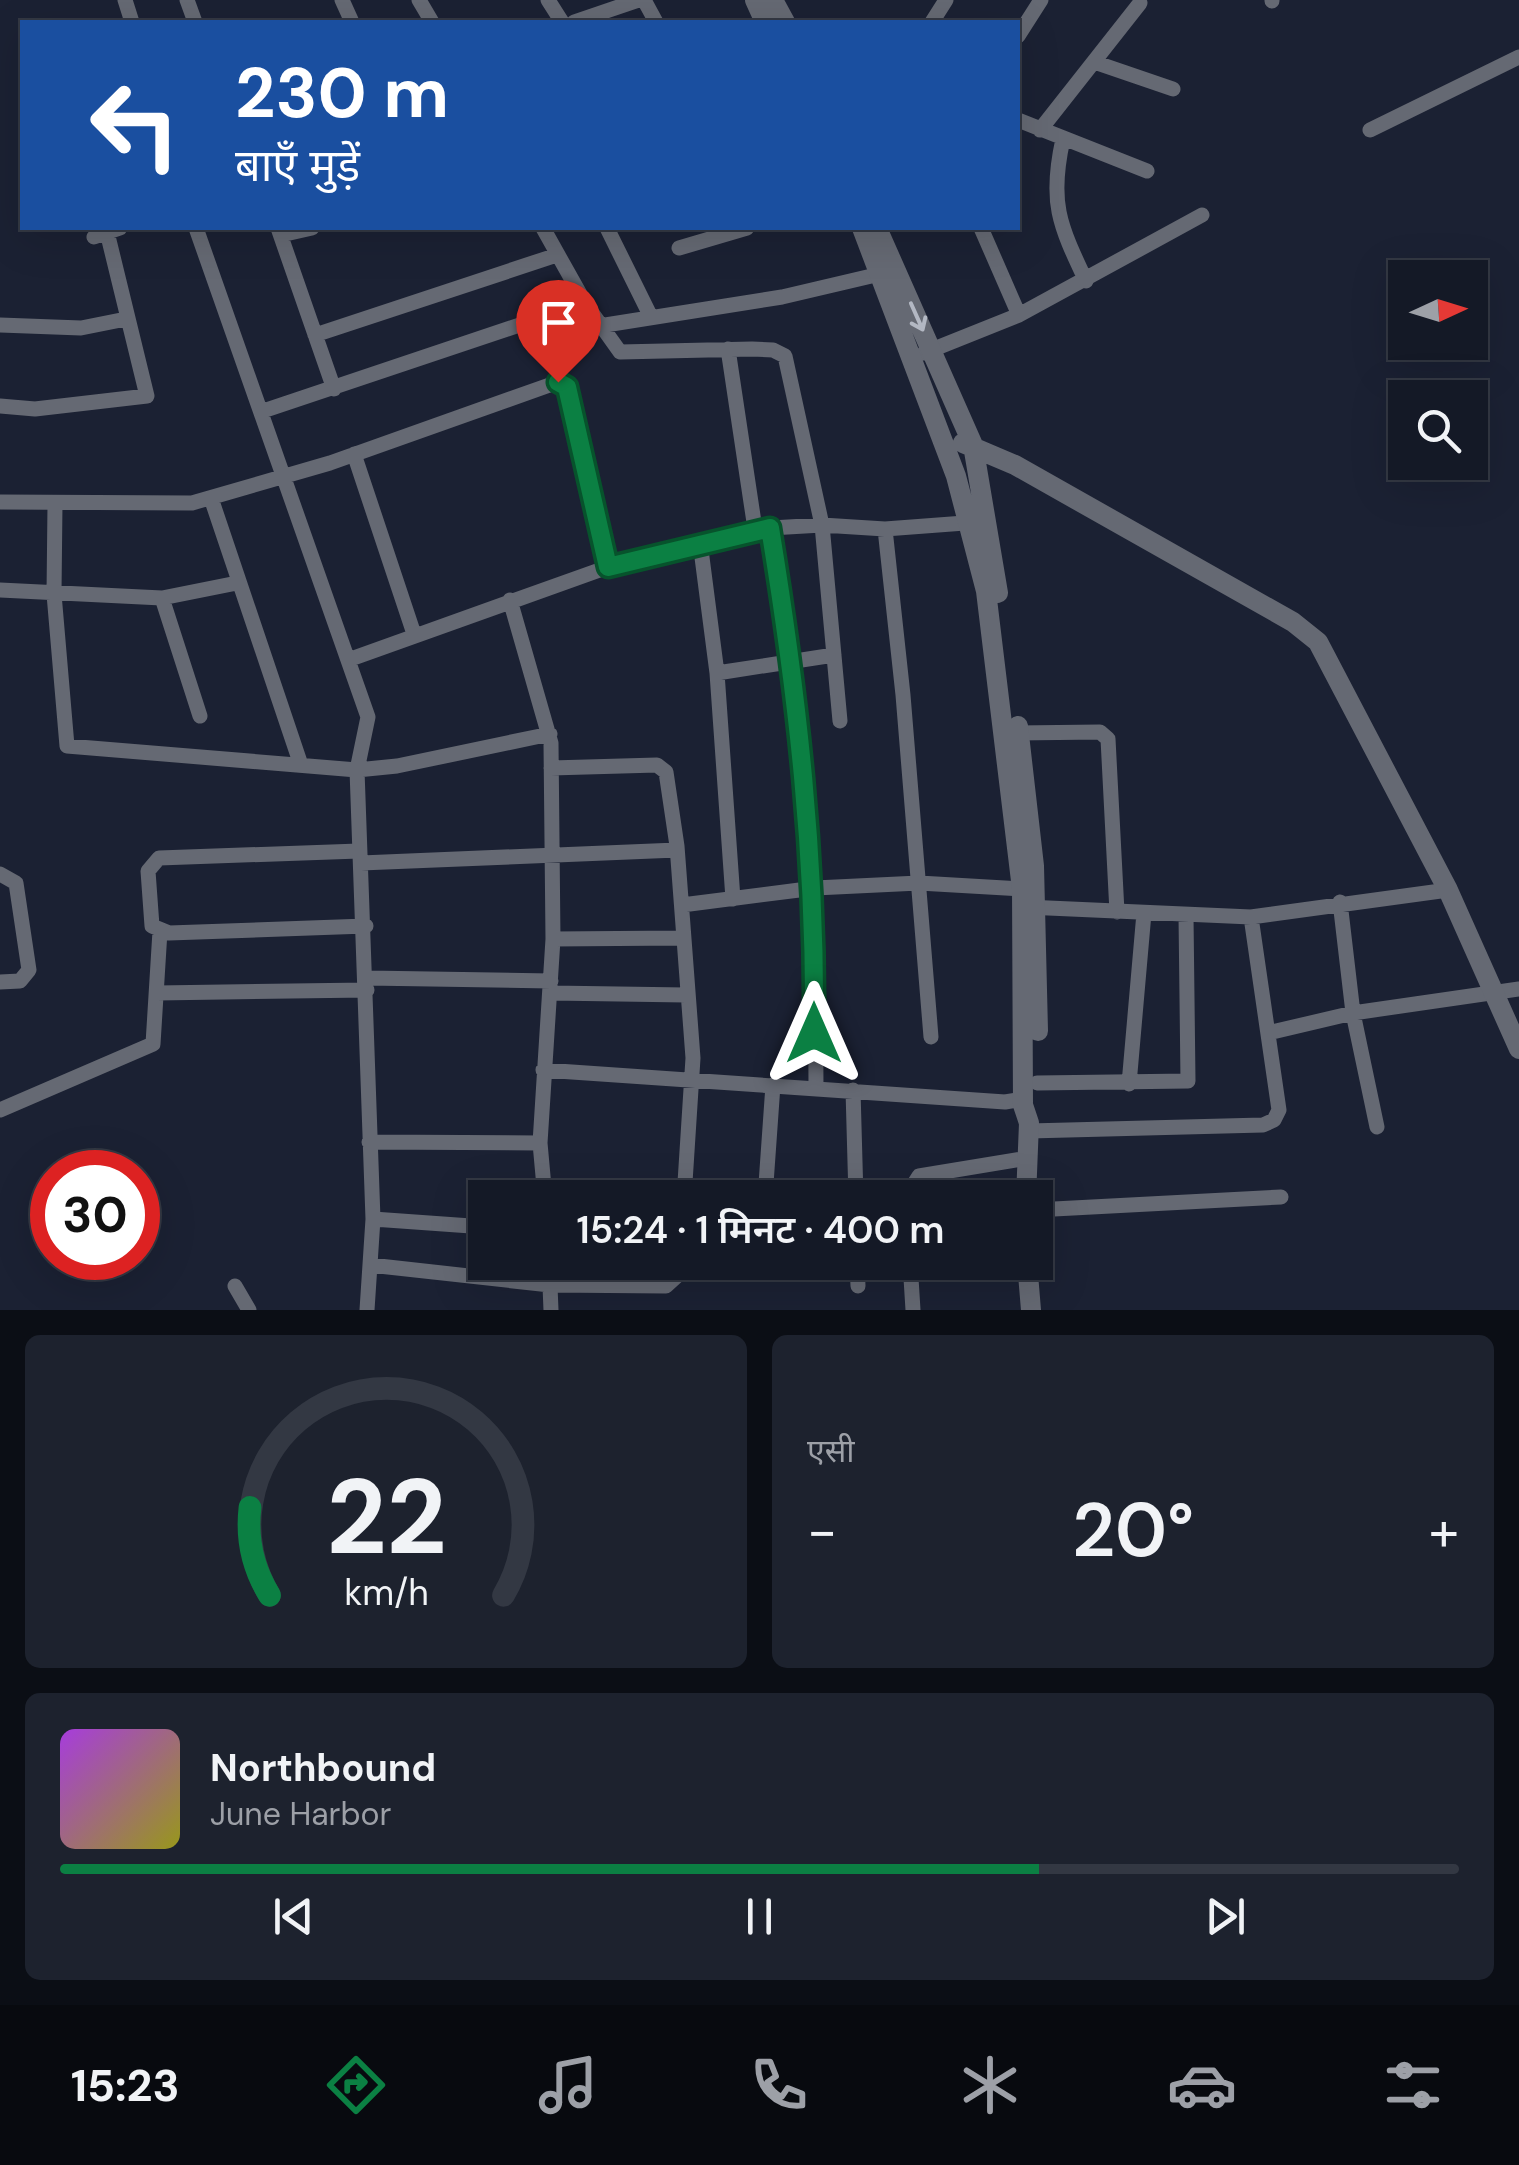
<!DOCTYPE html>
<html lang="hi">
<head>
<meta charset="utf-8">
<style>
	body { margin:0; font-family:"DM Sans","Noto Sans Devanagari",sans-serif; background:#1d222e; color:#f1f3f6; height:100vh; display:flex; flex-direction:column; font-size:38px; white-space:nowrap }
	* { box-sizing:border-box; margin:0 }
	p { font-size:32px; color:#9da0a7 }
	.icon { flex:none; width:55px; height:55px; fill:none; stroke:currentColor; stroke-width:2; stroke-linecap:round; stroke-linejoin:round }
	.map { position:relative; height:1310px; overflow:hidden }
	.details { display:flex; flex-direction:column; gap:25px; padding:25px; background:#0b0e15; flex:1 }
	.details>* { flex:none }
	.top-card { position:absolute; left:20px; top:20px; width:1000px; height:210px; border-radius:0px; box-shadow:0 10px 40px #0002,0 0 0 2px #333843; background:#1a4fa0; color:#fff; overflow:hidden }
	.needle { width:65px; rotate:86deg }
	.tools { position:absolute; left:1388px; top:260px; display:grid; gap:20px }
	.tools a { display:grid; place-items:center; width:100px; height:100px; border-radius:0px; background:#141926; box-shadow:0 10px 40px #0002,0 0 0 2px #333843; font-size:50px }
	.speed { position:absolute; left:30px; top:1150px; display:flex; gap:20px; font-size:50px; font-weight:700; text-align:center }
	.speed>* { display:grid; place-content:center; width:130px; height:130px; border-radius:50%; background:#141926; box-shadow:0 10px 40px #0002,0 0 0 2px #333843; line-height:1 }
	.speed .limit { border:15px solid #d22; background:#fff; color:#111 }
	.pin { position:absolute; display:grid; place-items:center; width:85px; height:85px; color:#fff; margin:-102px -42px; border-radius:50% 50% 50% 0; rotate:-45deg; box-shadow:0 0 10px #0007 }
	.pin .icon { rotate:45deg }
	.me { position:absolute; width:110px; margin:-55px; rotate:0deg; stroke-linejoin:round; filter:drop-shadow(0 0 8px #0008) }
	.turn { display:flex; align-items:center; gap:35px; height:210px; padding:0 50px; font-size:45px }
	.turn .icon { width:130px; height:130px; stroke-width:2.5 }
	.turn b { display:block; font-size:70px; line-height:85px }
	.big { font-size:75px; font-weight:600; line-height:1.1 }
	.details .tile { flex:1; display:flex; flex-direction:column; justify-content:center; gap:15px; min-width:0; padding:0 35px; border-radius:15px; background:#1d222e }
	.details .dial { align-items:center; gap:0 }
	.dial svg { height:260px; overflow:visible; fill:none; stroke:#333843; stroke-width:7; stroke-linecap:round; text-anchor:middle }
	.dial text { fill:#f1f3f6; stroke:none }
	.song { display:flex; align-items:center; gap:30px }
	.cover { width:120px; height:120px; border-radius:15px; background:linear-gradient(135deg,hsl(280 70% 55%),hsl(60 70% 35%)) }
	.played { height:10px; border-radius:5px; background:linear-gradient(90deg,#0b8043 70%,#333843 70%) }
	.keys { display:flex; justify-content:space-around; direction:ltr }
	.heat { display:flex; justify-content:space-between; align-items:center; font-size:55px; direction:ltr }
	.details .tiles { flex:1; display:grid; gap:25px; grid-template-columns:1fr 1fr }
	.tile:last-child { grid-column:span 2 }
	.trip { position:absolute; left:468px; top:1180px; width:585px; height:100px; border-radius:0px; background:#141926; box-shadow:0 10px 40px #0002,0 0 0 2px #333843; font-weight:600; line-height:100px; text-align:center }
	.menu { display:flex; height:160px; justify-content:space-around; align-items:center; background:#080a0f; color:#9da0a7 }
	.menu .icon { width:70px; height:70px }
	.menu .on { color:#0b8043 }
	.menu b { font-size:45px; color:#f1f3f6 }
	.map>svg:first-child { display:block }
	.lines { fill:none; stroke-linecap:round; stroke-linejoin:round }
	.minor { stroke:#656973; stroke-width:15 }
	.tertiary { stroke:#656973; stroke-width:20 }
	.oneway { stroke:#b3b8c3 }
	.route-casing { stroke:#07532c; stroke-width:25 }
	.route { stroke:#0b8043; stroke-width:18 }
</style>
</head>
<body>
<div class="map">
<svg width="1519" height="1310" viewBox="0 0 1519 1310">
	<rect width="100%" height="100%" fill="#1b2133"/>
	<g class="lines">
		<path class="minor" d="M125,0L132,22
			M187,0L195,22
			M342,0L352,22
			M419,0L432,22
			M548,0L562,22
			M644,0L656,22
			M1272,0V1
			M574,22L639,0
			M932,22L946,0
			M1018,36L1041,0
			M1094,62L1173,89
			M1018,120L1147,171
			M1040,130L1140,3
			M1370,130L1519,57
			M1063,139C1049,202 1059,224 1086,281
			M196,228L368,717L357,770L373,1219L367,1310
			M278,228L334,389
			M543,228L585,303L620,352L752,349L773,350L785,356L822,525L840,721
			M607,228L651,317
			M981,228L1019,315
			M281,235L312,228
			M94,237L120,228
			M679,248L747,228
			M0,325L81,328L126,319
			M599,326L782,297L880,274
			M315,335L557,255
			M728,349L755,529
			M924,353L1019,315L1202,215
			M0,406L35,409L147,396L107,232
			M263,411L585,303
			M354,454L414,634
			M211,498L301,765
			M0,502L192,503L330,463L558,382L567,387L608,567
			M55,504L54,594L67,746L357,770L397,766L550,734
			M770,528L792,662L815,888L816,1088
			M885,529L903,695L931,1037
			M700,542L717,673L733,899
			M0,590L162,598L237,583
			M162,598L200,716
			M510,600L551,743L553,939L540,1143L545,1198
			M348,660L608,567L755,529L822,525L885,529L978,522
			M717,673L834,655
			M1008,733L1100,732L1108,739L1117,912
			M551,768L657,765L666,772L677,846L693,1058L684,1198
			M359,851L159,858L148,871L152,926L169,933L366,926
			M361,863L677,850
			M0,874L16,883L29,970L20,981L0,982
			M1340,902L1353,1013L1377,1127
			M682,905L815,888L919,883L1022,889
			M1026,907L1251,917L1448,890
			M553,939L682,938
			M367,978L551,981
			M157,993L367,990
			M551,993L686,995
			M1268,1033L1353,1013L1519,989
			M543,1070L1005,1102L1024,1099
			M1037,1083L1188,1081L1186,916
			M1129,1084L1144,913
			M853,1090L856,1198
			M0,1110L153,1044L160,931
			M1029,1131L1263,1125L1274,1120L1279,1110L1251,917
			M369,1142L540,1143
			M765,1198L773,1085
			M905,1198L919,1176L1028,1158
			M1035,1210L1281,1197
			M373,1219L485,1227
			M549,1262L551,1310
			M857,1262L858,1286
			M910,1262L913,1310
			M760,1263V1262
			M370,1265L550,1285L666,1286L677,1276L679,1262
			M235,1286L249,1310"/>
		<path class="tertiary" d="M755,0L765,22
			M773,0L785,22
			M862,228L956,476L986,591L1022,889L1023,1105L1029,1123L1026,1198
			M877,228L973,445L998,593
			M963,443L1015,465L1293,622L1318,642L1448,890L1519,1049
			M1018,726L1034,866L1038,1031
			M1027,1262L1031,1310"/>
	</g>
	<defs><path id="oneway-shaft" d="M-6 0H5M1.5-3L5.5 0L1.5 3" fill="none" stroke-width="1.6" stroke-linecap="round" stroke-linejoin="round" transform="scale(2.5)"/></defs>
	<use class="oneway" href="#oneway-shaft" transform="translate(917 317) rotate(66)"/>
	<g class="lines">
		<g class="route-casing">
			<path id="route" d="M558,382L567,387L608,567L770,528C798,698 816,860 814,1033"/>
		</g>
		<use href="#route" class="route"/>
	</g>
</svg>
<div class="tools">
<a><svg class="needle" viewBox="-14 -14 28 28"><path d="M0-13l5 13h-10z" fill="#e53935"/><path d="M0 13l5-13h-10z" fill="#9da0a7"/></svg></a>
<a><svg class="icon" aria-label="search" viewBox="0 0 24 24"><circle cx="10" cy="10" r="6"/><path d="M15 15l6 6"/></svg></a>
</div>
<div class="speed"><div class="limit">30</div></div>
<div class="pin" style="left:558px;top:382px;background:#d93025"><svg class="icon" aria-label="arrive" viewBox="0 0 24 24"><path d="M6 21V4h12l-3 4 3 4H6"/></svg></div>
<svg class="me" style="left:814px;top:1033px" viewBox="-20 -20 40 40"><path d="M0-17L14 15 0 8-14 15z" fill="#0b8043" stroke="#fff" stroke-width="4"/></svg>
<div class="trip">15:24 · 1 मिनट · 400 m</div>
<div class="top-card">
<div class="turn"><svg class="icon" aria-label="left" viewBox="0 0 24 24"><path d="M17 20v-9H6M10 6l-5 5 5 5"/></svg><div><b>230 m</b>बाएँ मुड़ें</div></div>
</div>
</div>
<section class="details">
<div class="tiles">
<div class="tile dial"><svg viewBox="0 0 100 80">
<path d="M14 69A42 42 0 1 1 86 69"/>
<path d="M14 69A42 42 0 0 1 8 42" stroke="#0b8043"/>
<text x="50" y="56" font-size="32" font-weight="700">22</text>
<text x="50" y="72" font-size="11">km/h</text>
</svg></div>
<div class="tile"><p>एसी</p>
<div class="heat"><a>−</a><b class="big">20°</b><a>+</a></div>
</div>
<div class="tile">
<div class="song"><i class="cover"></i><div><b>Northbound</b><p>June Harbor</p></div></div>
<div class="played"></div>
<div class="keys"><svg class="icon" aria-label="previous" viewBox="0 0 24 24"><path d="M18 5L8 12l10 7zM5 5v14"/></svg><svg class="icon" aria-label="pause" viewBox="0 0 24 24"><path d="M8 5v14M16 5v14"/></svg><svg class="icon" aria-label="next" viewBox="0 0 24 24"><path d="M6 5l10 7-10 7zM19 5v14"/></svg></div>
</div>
</div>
</section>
<nav class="menu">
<b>15:23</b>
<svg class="icon on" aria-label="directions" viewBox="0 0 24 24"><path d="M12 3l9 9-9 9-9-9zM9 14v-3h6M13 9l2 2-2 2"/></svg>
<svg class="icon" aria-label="music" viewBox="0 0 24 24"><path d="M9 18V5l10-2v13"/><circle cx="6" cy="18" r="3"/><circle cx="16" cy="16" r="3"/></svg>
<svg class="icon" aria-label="phone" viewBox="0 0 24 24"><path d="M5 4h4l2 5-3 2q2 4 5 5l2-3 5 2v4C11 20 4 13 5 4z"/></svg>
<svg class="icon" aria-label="climate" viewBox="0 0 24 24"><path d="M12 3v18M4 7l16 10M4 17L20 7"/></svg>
<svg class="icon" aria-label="car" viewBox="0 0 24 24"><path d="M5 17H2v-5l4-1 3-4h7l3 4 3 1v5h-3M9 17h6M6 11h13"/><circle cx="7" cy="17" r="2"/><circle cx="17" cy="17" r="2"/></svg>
<svg class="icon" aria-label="filters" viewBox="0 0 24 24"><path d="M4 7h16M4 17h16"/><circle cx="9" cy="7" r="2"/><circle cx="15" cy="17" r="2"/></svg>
</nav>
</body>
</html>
